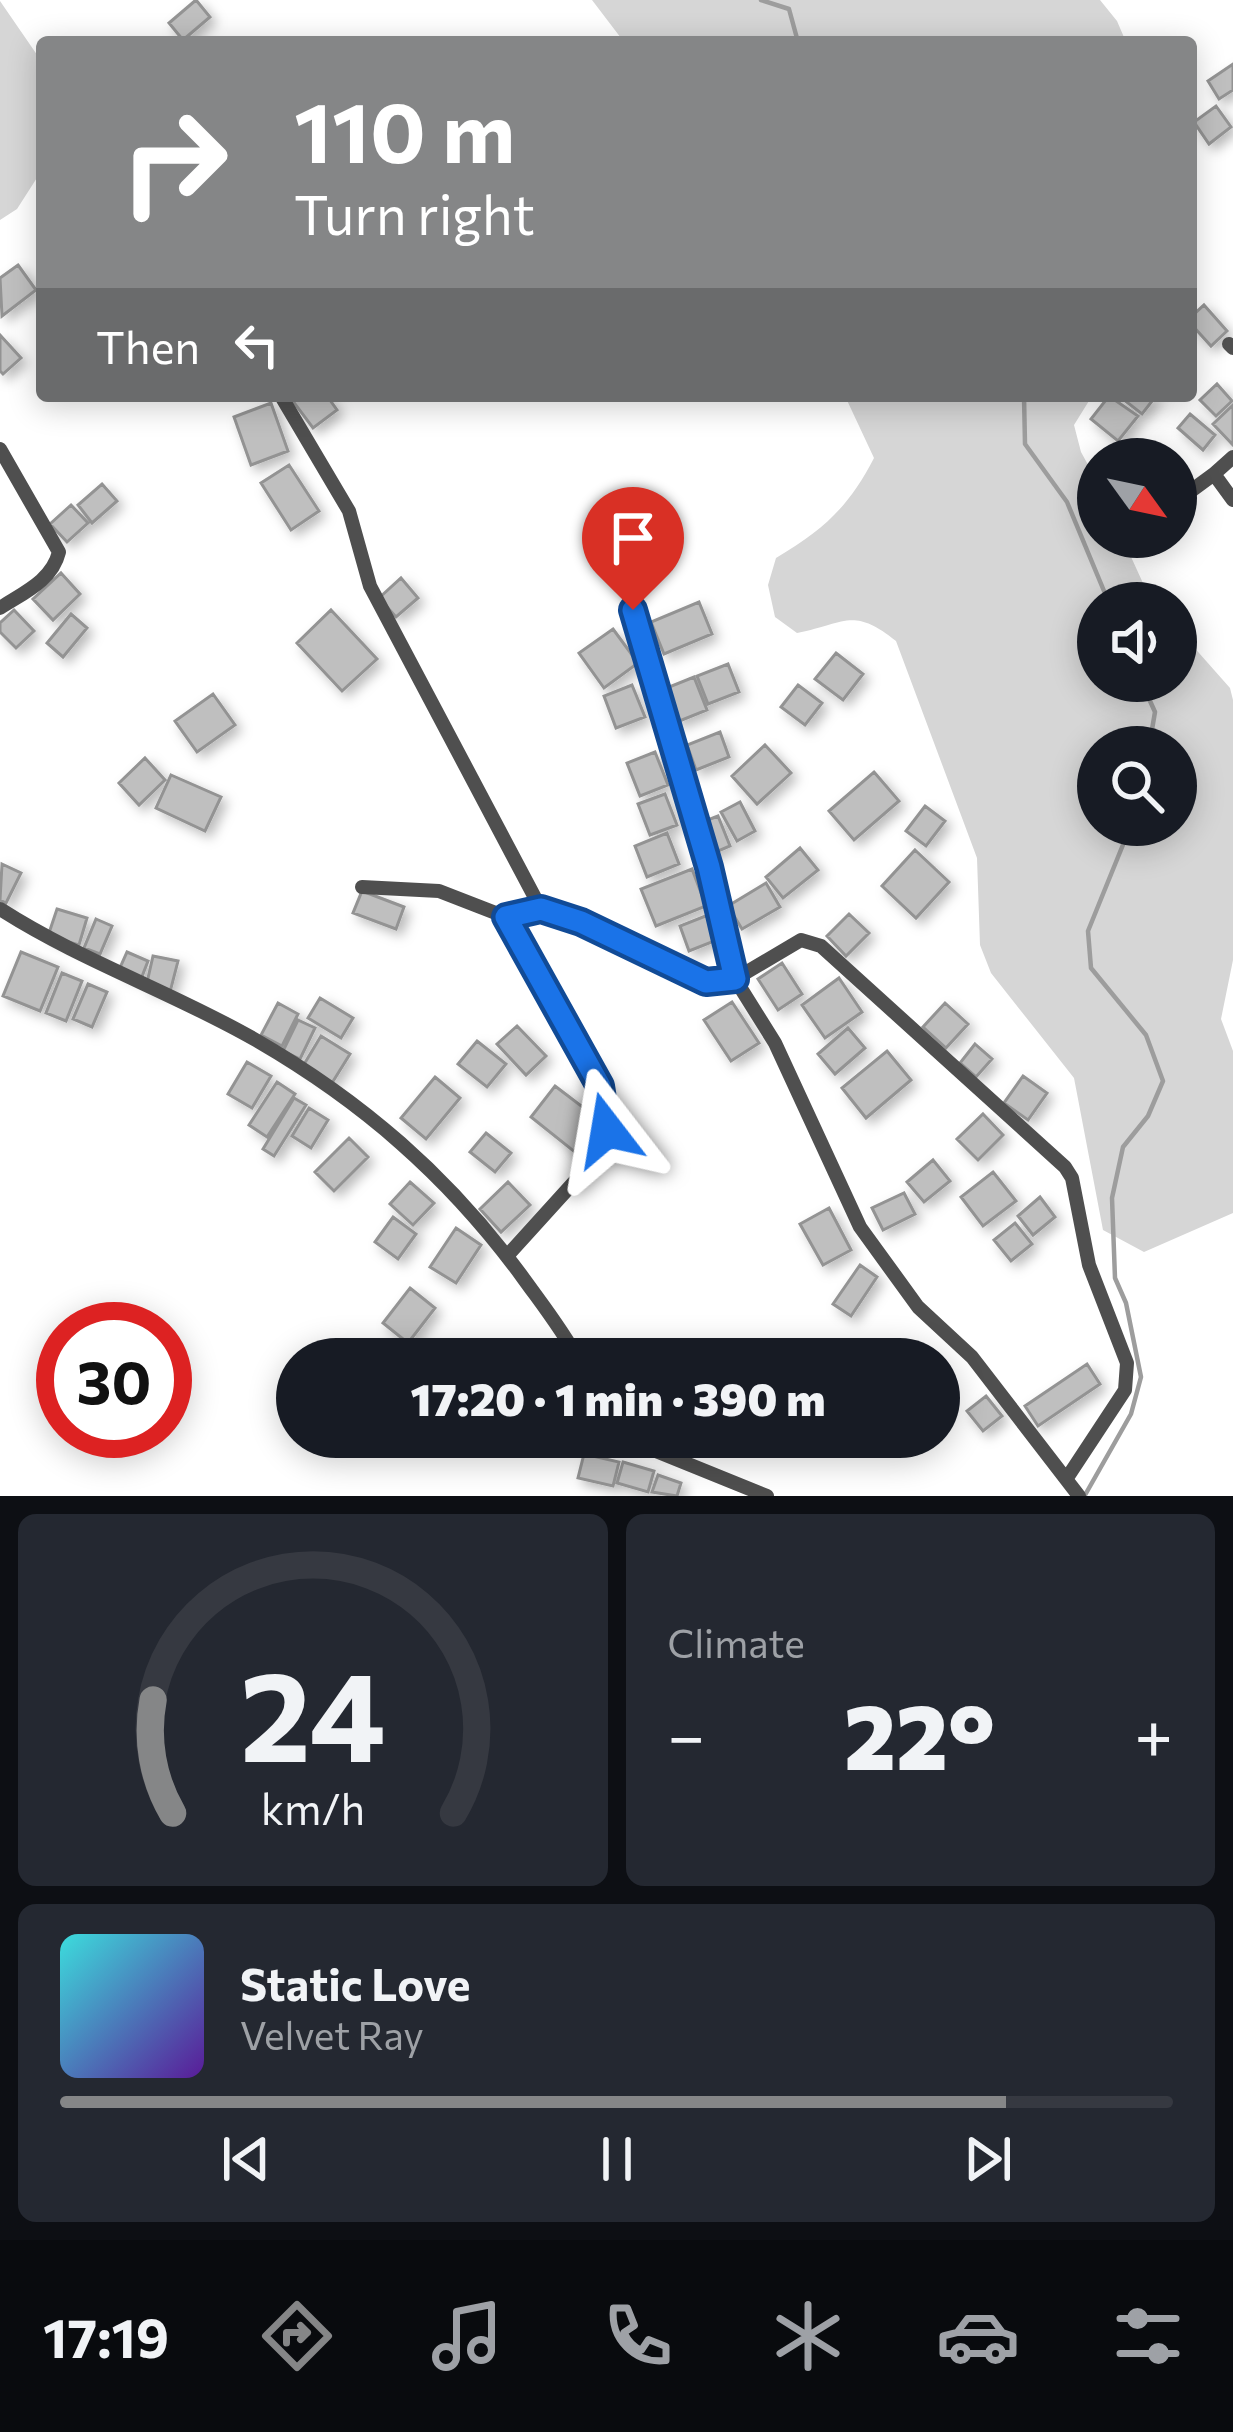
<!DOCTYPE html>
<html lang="en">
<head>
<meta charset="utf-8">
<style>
	body { margin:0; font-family:Commissioner,sans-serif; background:#242831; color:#f1f3f6; height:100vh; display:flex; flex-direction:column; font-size:45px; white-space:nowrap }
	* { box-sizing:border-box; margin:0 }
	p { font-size:39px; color:#9ea1a6 }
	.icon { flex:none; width:66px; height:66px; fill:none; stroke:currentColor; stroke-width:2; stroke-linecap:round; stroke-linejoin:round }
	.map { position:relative; height:1496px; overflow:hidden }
	.drawer { display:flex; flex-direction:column; gap:18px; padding:18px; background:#0d0f14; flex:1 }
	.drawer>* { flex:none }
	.guide { position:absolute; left:36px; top:36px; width:1161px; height:366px; border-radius:12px; box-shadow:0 6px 30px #0003; background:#858687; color:#fff; overflow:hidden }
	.needle { width:78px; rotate:123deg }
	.controls { position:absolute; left:1077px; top:438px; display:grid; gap:24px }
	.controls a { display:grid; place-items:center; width:120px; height:120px; border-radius:50%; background:#171b24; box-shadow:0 6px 30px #0003; font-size:60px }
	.speed { position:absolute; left:36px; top:1302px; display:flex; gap:24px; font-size:60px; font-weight:700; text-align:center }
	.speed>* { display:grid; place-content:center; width:156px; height:156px; border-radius:50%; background:#171b24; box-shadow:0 6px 30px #0003; line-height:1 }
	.speed .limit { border:18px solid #d22; background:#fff; color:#111 }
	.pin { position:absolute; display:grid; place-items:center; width:102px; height:102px; color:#fff; margin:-123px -51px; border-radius:50% 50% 50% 0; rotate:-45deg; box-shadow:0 0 12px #0007 }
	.pin .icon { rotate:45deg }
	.me { position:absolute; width:132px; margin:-66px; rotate:346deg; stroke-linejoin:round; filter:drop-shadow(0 0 9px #0008) }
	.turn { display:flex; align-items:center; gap:42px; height:252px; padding:0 60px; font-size:54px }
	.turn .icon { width:156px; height:156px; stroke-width:2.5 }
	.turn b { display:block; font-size:84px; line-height:102px }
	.then { display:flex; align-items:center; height:114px; padding:0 60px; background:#0003; gap:24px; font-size:45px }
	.big { font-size:90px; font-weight:800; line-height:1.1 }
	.drawer .tile { flex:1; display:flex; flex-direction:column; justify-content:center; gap:18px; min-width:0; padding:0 42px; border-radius:18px; background:#242831 }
	.drawer .dial { align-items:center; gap:0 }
	.dial svg { height:312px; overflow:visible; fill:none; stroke:#363941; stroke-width:7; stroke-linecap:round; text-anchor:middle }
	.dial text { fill:#f1f3f6; stroke:none }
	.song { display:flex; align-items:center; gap:36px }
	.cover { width:144px; height:144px; border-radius:18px; background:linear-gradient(135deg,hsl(180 70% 55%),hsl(270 70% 35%)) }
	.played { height:12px; border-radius:6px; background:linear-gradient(90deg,#858687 85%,#363941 85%) }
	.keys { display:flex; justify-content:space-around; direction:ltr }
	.heat { display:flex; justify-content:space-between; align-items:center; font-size:66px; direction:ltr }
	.drawer .tiles { flex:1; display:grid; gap:18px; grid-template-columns:1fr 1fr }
	.tile:last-child { grid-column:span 2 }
	.trip { position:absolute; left:276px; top:1338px; width:684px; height:120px; border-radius:60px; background:#171b24; box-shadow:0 6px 30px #0003; font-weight:800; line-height:120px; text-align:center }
	.tab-bar { display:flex; height:192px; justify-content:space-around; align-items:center; background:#090b0e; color:#9ea1a6 }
	.tab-bar .icon { width:84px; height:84px }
	.tab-bar .selected { color:#858687 }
	.tab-bar b { font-size:54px; color:#f1f3f6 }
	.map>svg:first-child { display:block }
	.green { fill:#d6d6d6; fill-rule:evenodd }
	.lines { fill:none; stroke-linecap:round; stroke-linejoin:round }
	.stream { stroke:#9d9d9d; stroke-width:4.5 }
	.building { fill:#bfbfbf; stroke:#939393; stroke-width:3; filter:url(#shadow) }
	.minor { stroke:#4f4f4f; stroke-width:14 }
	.route-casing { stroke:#114b97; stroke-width:30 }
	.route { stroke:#1a73e8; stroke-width:21 }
</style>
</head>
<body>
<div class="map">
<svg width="1233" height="1496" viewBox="0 0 1233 1496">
	<defs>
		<filter id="shadow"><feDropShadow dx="5.5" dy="5.5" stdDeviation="6" flood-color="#0004"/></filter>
	</defs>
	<rect width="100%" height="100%" fill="#fff"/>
	<path class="green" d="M592,0H1100L1117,21L1126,42H624Z
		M0,1L42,62V170L17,209L0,220Z
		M845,396H1092L1074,425L1081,452L1098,483V537H1122L1152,603H1098V681H1176V627L1230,688L1233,700V960L1221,1019L1233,1051V1213L1144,1252L1103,1230L1074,1078L991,973L980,945L977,858L896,641C852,606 845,624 797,633L775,617L768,585L776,558C824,529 848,508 874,458ZM1098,747H1176V825H1098Z"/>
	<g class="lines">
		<path class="stream" d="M761,0L789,9L798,42
			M1024,396L1025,444L1067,502L1109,603
			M1141,681L1155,712L1149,747
			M1085,1495L1131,1414L1141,1377L1126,1303L1115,1278L1112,1198L1123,1147L1148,1116L1163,1081L1146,1035L1091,968L1088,931L1131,825"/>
	</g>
	<path class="building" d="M196,0L210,17L183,40L169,23Z
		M1233,64V90L1219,99L1208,81Z
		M1216,106L1231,127L1209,144L1194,122Z
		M18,265L36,290L2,316L0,278Z
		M1204,305L1227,331L1211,346L1191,324V317Z
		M0,335L21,358L3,374L0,371Z
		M1217,384L1232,401L1216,416L1200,400Z
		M289,396H327L337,410L313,428Z
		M1109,396L1138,416L1118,441L1091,419Z
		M1119,396H1156L1142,414Z
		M271,403L288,451L251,465L234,417Z
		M1233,405V445L1213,424Z
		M1190,414L1215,435L1203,450L1178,428Z
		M289,465L319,511L291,530L261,483Z
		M102,484L117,501L92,523L78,505Z
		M71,505L88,523L67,542L50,524Z
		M61,573L80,594L53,620L33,599Z
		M401,578L418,598L396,617L379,598Z
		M699,602L712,634L664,654L651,622Z
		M14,610L34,631L16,648L0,632V623Z
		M331,610L377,659L342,691L297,643Z
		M71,614L87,628L63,657L47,643Z
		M613,629L638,663L604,688L579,653Z
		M836,653L863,674L843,700L815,679Z
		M728,664L739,692L708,704L697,676Z
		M694,677L707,710L677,722L664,689Z
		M632,685L645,717L616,728L604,696Z
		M798,685L822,703L805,725L781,707Z
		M213,694L235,725L197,752L175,721Z
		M720,732L729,757L696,770L687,745Z
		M765,745L791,773L757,804L732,776Z
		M655,752L668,785L640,796L627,763Z
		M145,758L165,780L139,805L119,783Z
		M874,772L899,801L854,840L829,811Z
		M171,775L221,797L205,831L156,808Z
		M665,794L677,825L650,835L638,804Z
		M740,802L755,831L737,841L721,812Z
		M925,806L945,821L926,846L906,831Z
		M718,816L730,846L709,855L697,824Z
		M667,833L679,864L647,877L635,846Z
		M800,848L818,870L783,898L766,877Z
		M915,850L949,882L916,918L882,886Z
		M2,864L21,873L6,903L0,900Z
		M692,869L706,906L656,926L641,889Z
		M766,883L780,907L742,929L728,906Z
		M362,891L404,907L396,929L353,913Z
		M57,909L87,918L79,945L48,936Z
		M849,914L869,933L846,956L827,936Z
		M708,915L717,940L689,951L680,926Z
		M96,919L112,926L100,954L84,948Z
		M21,952L58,967L40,1011L3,996Z
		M127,952L148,961L141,979L119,970Z
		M153,956L178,961L170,992L146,987Z
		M782,963L802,994L778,1010L758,979Z
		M62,973L82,981L66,1021L46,1013Z
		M839,978L862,1012L825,1038L802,1005Z
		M88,984L107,992L92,1027L73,1019Z
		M320,998L353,1018L341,1038L308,1018Z
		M732,1002L759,1043L731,1061L704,1020Z
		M278,1003L298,1014L282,1046L261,1035Z
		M945,1003L968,1024L946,1048L923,1027Z
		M298,1020L315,1028L300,1059L283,1051Z
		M517,1026L546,1056L526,1075L497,1044Z
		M848,1028L865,1048L835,1074L818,1054Z
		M321,1036L350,1054L332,1083L303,1066Z
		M477,1041L506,1064L487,1087L458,1064Z
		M975,1044L992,1059L976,1077L960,1063Z
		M887,1051L911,1080L866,1118L842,1088Z
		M247,1062L271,1076L252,1108L228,1094Z
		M1023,1076L1047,1093L1028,1120L1004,1103Z
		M435,1077L460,1098L426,1139L401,1118Z
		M277,1082L295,1094L267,1137L249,1125Z
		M555,1086L601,1121L576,1153L531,1117Z
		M294,1098L306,1105L274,1156L263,1149Z
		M309,1108L328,1120L311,1148L292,1136Z
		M983,1114L1003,1135L978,1160L957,1139Z
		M486,1133L511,1153L495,1172L470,1152Z
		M349,1138L368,1157L334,1191L315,1172Z
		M933,1160L950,1181L924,1202L907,1182Z
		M993,1172L1016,1201L983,1226L961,1197Z
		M410,1182L434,1203L413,1225L390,1204Z
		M508,1182L530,1205L501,1232L480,1209Z
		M904,1193L915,1214L883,1230L872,1208Z
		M1040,1197L1055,1217L1033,1235L1018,1216Z
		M829,1208L851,1250L823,1265L800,1224Z
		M393,1217L416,1234L398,1259L375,1242Z
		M1015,1223L1032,1244L1011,1261L994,1240Z
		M456,1228L481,1245L456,1283L430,1267Z
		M860,1265L877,1277L851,1316L833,1304Z
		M410,1288L435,1308L408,1343L383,1323Z
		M1087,1364L1100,1384L1038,1426L1025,1406Z
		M986,1396L1002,1416L983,1431L967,1411Z
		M584,1454L619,1462L613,1486L578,1478Z
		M623,1462L654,1471L648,1492L617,1483Z
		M658,1475L681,1483L677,1496L652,1492Z"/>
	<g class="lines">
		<path class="minor" d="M1229,344L1233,348
			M281,396L349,511L370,586L541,909
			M0,449L59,552C52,581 23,593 0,608
			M1233,457L1214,474L1233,500
			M1180,499L1214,474
			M633,611L709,867L735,979L775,1043L860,1227L918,1307L972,1357L1079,1496
			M362,887L439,891L506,917L541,909L581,922L706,982L735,979L801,940L821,946L1065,1167L1072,1178L1089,1265L1127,1363L1125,1390L1067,1478
			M0,909C81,961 172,992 254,1039C362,1101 448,1176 521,1275C541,1303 562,1329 578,1359
			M506,917L600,1086L607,1130L600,1150L585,1170L507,1256
			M634,1437L651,1449L767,1496"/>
	</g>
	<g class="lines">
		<g class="route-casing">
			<path id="route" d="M607,1130L600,1086L506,917L541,909L581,922L706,982L735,979L709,867L633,610"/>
		</g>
		<use href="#route" class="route"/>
	</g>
</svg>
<div class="controls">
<a><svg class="needle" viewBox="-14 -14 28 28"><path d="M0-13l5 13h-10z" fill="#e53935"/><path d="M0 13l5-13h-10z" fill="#9ea1a6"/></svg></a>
<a><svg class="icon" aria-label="sound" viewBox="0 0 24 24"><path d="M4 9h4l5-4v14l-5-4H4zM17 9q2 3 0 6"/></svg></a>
<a><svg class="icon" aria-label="search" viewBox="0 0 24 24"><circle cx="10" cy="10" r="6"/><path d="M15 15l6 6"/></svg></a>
</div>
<div class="speed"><div class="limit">30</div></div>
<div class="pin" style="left:633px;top:610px;background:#d93025"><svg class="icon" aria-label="arrive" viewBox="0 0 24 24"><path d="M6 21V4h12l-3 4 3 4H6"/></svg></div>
<svg class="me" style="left:607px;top:1130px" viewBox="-20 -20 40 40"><path d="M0-17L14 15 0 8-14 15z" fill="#1a73e8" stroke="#fff" stroke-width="4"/></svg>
<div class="trip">17:20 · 1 min · 390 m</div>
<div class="guide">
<div class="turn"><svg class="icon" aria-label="right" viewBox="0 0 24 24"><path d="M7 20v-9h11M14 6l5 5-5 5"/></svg><div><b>110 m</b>Turn right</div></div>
<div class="then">Then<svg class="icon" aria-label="left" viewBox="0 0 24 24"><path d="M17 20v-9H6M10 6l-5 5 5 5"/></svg></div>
</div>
</div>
<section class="drawer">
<div class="tiles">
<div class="tile dial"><svg viewBox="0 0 100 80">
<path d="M14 69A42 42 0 1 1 86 69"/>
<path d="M14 69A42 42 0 0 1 9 40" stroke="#858687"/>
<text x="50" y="56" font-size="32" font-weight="700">24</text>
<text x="50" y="72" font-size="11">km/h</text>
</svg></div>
<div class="tile"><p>Climate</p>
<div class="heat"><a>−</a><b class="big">22°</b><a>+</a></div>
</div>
<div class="tile">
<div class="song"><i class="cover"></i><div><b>Static Love</b><p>Velvet Ray</p></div></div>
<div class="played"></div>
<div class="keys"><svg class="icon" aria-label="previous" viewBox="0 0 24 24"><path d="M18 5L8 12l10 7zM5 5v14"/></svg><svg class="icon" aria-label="pause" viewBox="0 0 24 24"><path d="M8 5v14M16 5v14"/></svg><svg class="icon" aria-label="next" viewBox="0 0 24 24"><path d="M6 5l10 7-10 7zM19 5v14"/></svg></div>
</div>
</div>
</section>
<nav class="tab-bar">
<b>17:19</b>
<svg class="icon selected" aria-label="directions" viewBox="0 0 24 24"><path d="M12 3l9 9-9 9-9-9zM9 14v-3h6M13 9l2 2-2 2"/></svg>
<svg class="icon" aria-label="music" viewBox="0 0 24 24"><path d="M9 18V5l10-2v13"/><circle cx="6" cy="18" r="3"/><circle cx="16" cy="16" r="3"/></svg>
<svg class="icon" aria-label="phone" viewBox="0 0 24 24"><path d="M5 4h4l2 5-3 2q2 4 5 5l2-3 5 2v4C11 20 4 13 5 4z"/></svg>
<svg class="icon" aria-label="climate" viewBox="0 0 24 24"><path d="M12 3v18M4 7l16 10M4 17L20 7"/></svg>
<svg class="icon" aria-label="car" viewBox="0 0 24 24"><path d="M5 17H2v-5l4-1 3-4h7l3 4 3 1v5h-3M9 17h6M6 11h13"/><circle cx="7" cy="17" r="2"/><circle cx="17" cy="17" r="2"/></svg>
<svg class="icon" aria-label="filters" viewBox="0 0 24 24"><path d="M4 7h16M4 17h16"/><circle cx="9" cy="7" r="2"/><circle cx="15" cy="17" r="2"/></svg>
</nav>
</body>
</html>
